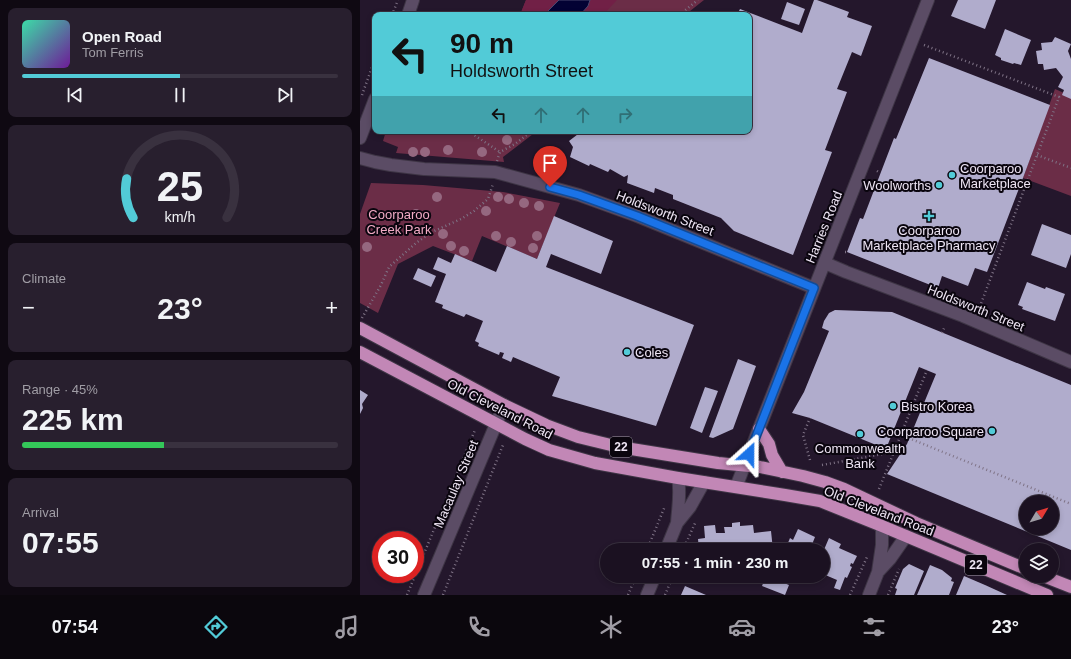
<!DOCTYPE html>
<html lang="en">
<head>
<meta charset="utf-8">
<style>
	body { margin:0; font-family:Helvetica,sans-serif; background:#281f2e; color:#f1f3f6; height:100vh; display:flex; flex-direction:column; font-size:15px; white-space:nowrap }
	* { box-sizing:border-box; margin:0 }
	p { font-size:13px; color:#a09da5 }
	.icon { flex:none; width:22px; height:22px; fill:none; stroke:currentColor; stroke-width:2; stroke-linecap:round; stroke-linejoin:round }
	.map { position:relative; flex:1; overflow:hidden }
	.panel { display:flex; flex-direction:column; gap:8px; padding:8px; background:#0f0912; width:360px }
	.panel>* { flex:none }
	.top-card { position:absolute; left:12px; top:12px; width:380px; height:122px; border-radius:8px; box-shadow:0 2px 6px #0003,0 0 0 1px #39313f; background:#52cbd7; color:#111; overflow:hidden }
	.needle { width:26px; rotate:52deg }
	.buttons { position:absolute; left:659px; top:495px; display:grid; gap:8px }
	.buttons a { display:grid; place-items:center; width:40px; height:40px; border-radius:50%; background:#1b1121; box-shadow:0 2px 6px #0003,0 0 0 1px #39313f; font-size:20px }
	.speed { position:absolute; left:12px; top:531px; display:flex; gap:8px; font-size:20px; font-weight:700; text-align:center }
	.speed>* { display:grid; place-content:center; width:52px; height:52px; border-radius:50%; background:#1b1121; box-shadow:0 2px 6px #0003,0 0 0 1px #39313f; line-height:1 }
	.speed .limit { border:6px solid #d22; background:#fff; color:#111 }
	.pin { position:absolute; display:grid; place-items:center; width:34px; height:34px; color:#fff; margin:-41px -17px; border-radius:50% 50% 50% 0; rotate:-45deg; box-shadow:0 0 4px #0007 }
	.pin .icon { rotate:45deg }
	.me { position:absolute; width:44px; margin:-22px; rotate:24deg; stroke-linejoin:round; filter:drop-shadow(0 0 3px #0008) }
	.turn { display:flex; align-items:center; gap:14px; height:84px; padding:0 12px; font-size:18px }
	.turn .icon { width:52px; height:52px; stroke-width:2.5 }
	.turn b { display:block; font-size:28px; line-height:34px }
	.lanes { display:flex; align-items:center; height:38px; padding:0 12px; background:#0003; justify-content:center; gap:20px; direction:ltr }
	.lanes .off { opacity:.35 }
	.big { font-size:30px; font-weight:700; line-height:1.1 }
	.panel .widget { flex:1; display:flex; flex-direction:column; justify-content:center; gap:6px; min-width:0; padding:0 14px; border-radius:8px; background:#281f2e }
	.panel .dial { align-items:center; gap:0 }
	.dial svg { height:104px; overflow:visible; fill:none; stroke:#39313f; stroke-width:7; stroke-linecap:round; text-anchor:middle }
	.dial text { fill:#f1f3f6; stroke:none }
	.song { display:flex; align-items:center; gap:12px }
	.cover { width:48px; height:48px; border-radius:6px; background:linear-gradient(135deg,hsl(160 70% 55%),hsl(280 70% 35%)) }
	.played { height:4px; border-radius:2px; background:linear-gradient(90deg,#52cbd7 50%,#39313f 50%) }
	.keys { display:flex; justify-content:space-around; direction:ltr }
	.heat { display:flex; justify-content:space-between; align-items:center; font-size:22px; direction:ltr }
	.charge { height:6px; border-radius:3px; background:linear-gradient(90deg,#34c759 45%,#39313f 0) }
	.trip { position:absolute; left:240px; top:543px; width:230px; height:40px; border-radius:20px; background:#1b1121; box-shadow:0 2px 6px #0003,0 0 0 1px #39313f; font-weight:700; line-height:40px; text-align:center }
	.dock { display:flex; height:64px; justify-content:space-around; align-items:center; background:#0b070d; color:#a09da5 }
	.dock .icon { width:28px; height:28px }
	.dock .active { color:#52cbd7 }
	.dock b { font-size:18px; color:#f1f3f6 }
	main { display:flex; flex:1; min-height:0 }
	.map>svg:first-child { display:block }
	.green { fill:#6b2d47 }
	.forest { fill:#712046 }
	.water { fill:#030234; stroke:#4a466e }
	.building { fill:#b0accc; fill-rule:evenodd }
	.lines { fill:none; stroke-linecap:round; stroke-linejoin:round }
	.street-casing { stroke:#3e3545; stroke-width:14 }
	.highway-casing { stroke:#3e3545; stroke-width:14 }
	.path { stroke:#7f7386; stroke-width:2.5; stroke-dasharray:1 3; stroke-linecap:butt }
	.street { stroke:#5b4c65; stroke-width:12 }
	.highway { stroke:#c287b6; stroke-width:12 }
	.tree { fill:#956880 }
	.route-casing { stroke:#114b97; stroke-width:10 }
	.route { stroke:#1a73e8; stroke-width:7 }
	.poi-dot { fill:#52cbd7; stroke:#0a050e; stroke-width:1.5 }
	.labels { text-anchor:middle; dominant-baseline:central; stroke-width:4; stroke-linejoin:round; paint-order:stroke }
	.shield { fill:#0a050e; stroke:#aaa2af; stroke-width:1 }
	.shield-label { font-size:12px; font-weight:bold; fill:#eee5f4 }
	.poi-label { font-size:13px; fill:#eee5f4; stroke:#0a050e; text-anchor:start }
	.street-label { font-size:13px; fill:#eee5f4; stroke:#0a050e }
	.park-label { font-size:13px; fill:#f2abc5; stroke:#0a050e }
</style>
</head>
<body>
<main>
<section class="panel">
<div class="widget">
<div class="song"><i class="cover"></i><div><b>Open Road</b><p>Tom Ferris</p></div></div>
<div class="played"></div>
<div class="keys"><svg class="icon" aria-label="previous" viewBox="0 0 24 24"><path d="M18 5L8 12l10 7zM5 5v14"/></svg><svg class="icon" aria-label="pause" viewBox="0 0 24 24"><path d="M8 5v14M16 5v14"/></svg><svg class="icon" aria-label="next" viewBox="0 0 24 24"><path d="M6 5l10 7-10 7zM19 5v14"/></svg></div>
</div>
<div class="widget dial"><svg viewBox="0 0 100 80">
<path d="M14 69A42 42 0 1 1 86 69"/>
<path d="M14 69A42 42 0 0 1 9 39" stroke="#52cbd7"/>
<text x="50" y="56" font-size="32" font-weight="700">25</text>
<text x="50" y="72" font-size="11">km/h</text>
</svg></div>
<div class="widget"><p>Climate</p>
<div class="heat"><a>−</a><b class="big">23°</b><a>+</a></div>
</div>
<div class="widget"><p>Range · 45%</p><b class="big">225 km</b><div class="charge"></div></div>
<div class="widget"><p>Arrival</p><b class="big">07:55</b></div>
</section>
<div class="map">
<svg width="711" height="595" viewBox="0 0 711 595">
	<rect width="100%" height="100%" fill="#24172c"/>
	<path class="green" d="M166,0H344L325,15H160Z
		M695,89L711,96V196L663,178Z
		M26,131H177L143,157L144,162L36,153L38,147L23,141Z
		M11,183L63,185L143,192L200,203L177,259L122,236L112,261L73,246L38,264L18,313L0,303V214Z"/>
	<path class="forest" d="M166,0H257L243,15H160Z"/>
	<path class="water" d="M199,0H230L228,6L220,15H184Z"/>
	<path class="building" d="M454,0H457L489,12L487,17L512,26L501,56L492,52L477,89L487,92L465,150L472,152L433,255L374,231L361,218L313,199V195L295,188L294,193L267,183L268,175L264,177L250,169L248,172L230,164L229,166L210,157L213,147L209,141L222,131H389V91L391,85L389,84V15H377L380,9L442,33Z
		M598,0H636L625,29L591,16Z
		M427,2L445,9L439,25L421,19Z
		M645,29L671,40L661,65L654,63L653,64L641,60V58L635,55Z
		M695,37L711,44L708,51L711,59V99L702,95L704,90L698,87L703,77L696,68L684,70L683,64H678L676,51L682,50L681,43L692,42Z
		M569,58L690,105L663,178L627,272L615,268L608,286L582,276L578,288L487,252L500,218L503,219L534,138L536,139Z
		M194,216L253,241L241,274L191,254L186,267L334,325L296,426L192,396L200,377L153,357L151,362L142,358L144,353L140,352L139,355L118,346L119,343L115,341L123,321L106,314L104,317L82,308L83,305L75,302L86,274L73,269L78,257L91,263L95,254L136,272L147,246L177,259Z
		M682,224L711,235V254L706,268L671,255Z
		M58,268L76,276L71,287L53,279Z
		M667,282L685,289L686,287L705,294L695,321L662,309L663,307L658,305Z
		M475,310L532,312L711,385V550L527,474L547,444L576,374L559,367L526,449L450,418L432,413L444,392L469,331L462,328L464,321L469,313ZM666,502H692V528H666Z
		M378,359L396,366L373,429L353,438L349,437Z
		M345,387L358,391L342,433L330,428Z
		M0,390L8,395L2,404L3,408L0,414Z
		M380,522V526L393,525L394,533L411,531L413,550H339L338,539L345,538L344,526L355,525L356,533H365L364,527H372V523Z
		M438,529L455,537L451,547L454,549L453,550H425L430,538L433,540Z
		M469,538L481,544L479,548L497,556L493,564L491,563L490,566L492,567L487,578L485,577L480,590L474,588L477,580L463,574V552Z
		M549,564L564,571L554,595H535L537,589L535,588L543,569Z
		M570,565L582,570L592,578L591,581L594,582L589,595H557Z
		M406,576L429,585L425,595L402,586Z
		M604,576L625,585L647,595H596Z
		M325,586L346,595H321Z"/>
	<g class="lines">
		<g class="street-casing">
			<path id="street" d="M48,15L53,0
				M0,138L15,99
				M0,158L15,162L31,165L64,169L135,172L219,195L277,216L454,288
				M465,263L486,272L603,316L711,362
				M376,487L568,0
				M317,523C318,508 321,493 318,478
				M306,550L317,523L330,507L344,482
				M518,572L530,559L546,536
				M64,595L144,405
				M287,595L295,576
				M509,595L518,572L522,545V526"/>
		</g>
		<g class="highway-casing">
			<path id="highway" d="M0,328L144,405L186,425L218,437L259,447L358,463L400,467L443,476L465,482L484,489L556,523L666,569
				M0,352L165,439L189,450L235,463L318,478L425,495L460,501L522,526L687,595
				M399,429L409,444L412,455L422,472
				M683,576L711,587"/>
		</g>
		<path class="path" d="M32,15L38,0
			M319,15L338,0
			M564,45L699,97L619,309
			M2,95L15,59
			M108,131L140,152
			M677,155L711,168
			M137,161L140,152L155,144L172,131
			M517,171L520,173
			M485,252H487
			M2,318L21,285L29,267L56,243L72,232L101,219L114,211L128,199L133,184
			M582,333L585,326
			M541,435L711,504
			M450,460L443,435L450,418
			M462,465L534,452
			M519,489L567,370
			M287,550L305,506
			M323,550L336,521
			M47,595L115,430
			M83,595L143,445
			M268,595L276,576
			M305,595L313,576
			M490,595L507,557
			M528,595L539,569"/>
		<use href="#street" class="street"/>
		<use href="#highway" class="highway"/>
	</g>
	<g class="tree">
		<circle cx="147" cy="140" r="5"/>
		<circle cx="88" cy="150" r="5"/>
		<circle cx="53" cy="152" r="5"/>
		<circle cx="65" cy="152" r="5"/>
		<circle cx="122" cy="152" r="5"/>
		<circle cx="77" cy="197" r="5"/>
		<circle cx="138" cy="197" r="5"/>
		<circle cx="149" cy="199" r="5"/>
		<circle cx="164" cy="203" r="5"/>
		<circle cx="179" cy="206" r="5"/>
		<circle cx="126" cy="211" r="5"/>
		<circle cx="56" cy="214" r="5"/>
		<circle cx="83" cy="234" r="5"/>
		<circle cx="136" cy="236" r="5"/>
		<circle cx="177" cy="236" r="5"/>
		<circle cx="151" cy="242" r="5"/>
		<circle cx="91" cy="246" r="5"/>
		<circle cx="7" cy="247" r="5"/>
		<circle cx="173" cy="248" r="5"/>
		<circle cx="104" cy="251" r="5"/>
	</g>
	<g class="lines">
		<g class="route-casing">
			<path id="route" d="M190,187L219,195L277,216L454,288L399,429L389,454"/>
		</g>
		<use href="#route" class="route"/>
	</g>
	<g class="poi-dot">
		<circle cx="592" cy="175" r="4"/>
		<circle cx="579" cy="185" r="4"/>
		<path d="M567 210h4v4h4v4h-4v4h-4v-4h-4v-4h4z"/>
		<circle cx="267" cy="352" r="4"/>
		<circle cx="533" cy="406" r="4"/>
		<circle cx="632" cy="431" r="4"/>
		<circle cx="500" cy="434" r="4"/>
	</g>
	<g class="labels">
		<g class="shield">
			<rect x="250" y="437" width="22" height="20" rx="3"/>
			<rect x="605" y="555" width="22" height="20" rx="3"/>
		</g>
		<g class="shield-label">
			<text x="261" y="447">22</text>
			<text x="616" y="565">22</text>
		</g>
		<g class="poi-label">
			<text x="600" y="168">Coorparoo<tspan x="600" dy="15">Marketplace</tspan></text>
			<text x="571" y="185" text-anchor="end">Woolworths</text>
			<text x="569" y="230" text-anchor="middle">Coorparoo<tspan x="569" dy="15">Marketplace Pharmacy</tspan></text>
			<text x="275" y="352">Coles</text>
			<text x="541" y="406">Bistro Korea</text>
			<text x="624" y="431" text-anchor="end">Coorparoo Square</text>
			<text x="500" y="448" text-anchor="middle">Commonwealth<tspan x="500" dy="15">Bank</tspan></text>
		</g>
		<g class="street-label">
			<text transform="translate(305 213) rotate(21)">Holdsworth Street</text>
			<text transform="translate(464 227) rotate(-68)">Harries Road</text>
			<text transform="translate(616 308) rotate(22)">Holdsworth Street</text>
			<text transform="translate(140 409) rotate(27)">Old Cleveland Road</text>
			<text transform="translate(96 484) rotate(-67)">Macaulay Street</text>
			<text transform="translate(519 511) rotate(21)">Old Cleveland Road</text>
		</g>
		<g class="park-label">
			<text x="39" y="214">Coorparoo<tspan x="39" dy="15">Creek Park</tspan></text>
		</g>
	</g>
</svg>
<div class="buttons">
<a><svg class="needle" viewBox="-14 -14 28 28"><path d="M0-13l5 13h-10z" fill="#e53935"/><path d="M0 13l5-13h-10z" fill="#a09da5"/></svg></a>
<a><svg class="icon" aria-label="layers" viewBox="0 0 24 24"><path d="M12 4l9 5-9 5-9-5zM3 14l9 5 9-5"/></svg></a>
</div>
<div class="speed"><div class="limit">30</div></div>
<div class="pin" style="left:190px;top:187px;background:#d93025"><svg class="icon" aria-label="arrive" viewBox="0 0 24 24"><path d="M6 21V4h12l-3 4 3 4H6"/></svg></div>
<svg class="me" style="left:389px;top:454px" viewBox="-20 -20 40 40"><path d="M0-17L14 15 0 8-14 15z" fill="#1a73e8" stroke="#fff" stroke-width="4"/></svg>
<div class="trip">07:55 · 1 min · 230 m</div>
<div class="top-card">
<div class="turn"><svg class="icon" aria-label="left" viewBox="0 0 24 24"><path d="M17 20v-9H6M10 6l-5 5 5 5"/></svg><div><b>90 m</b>Holdsworth Street</div></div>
<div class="lanes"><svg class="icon" aria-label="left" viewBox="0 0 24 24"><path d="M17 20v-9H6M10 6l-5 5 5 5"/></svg><svg class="icon off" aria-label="ahead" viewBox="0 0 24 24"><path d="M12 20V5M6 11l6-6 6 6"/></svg><svg class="icon off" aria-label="ahead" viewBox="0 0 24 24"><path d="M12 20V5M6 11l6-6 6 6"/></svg><svg class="icon off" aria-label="right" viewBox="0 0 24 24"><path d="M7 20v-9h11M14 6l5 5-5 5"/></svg></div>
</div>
</div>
</main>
<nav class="dock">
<b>07:54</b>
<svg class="icon active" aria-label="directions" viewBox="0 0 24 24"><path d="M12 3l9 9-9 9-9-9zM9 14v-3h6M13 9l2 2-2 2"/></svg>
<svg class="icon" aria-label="music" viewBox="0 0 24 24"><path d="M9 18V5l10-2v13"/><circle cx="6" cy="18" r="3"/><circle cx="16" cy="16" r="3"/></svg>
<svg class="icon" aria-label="phone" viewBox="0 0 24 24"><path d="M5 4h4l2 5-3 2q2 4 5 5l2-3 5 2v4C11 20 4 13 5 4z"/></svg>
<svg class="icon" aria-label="climate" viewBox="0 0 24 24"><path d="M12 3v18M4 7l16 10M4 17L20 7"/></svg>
<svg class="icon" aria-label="car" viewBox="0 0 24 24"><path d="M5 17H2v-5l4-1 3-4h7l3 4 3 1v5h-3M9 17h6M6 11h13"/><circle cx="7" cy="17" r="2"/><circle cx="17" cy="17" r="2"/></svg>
<svg class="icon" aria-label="filters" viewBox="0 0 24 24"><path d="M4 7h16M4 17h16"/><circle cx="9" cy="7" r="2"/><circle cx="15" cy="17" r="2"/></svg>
<b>23°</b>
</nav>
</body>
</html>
